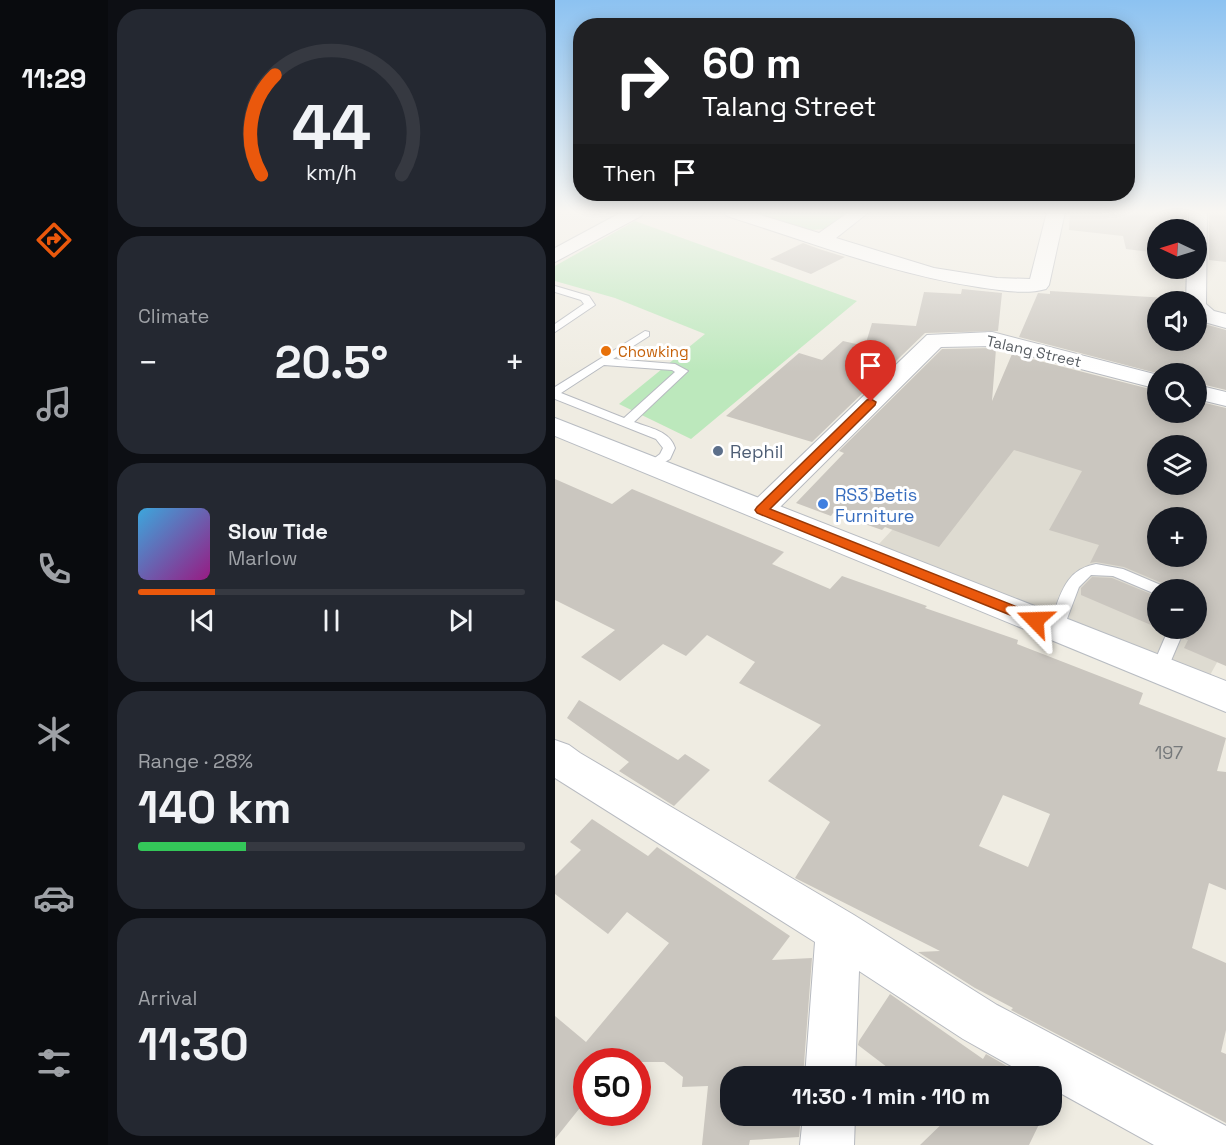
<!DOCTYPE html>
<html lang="en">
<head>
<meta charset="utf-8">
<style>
	body { margin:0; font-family:"Space Grotesk",sans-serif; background:#242831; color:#f1f3f6; height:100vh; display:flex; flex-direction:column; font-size:22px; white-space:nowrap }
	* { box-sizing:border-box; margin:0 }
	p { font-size:20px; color:#9ea1a6 }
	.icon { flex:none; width:33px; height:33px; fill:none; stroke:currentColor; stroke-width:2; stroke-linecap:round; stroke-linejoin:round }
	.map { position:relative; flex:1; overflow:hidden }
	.panel { display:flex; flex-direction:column; gap:9px; padding:9px; background:#0d0f14; width:447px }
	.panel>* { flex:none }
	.hud { position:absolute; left:18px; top:18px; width:562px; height:183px; border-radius:24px; box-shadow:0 3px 15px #0003; background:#202124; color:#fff; overflow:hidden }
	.needle { width:39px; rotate:274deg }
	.fabs { position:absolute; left:592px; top:219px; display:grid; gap:12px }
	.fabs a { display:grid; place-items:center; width:60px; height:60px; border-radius:50%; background:#171b24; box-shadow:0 3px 15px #0003; font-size:30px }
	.speed { position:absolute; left:18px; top:1048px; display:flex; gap:12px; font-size:30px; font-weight:700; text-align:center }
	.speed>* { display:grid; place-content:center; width:78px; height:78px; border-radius:50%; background:#171b24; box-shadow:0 3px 15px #0003; line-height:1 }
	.speed .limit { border:9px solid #d22; background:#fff; color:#111 }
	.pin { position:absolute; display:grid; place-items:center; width:51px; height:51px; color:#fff; margin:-62px -26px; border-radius:50% 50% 50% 0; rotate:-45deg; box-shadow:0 0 6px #0007 }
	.pin .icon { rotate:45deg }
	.me { position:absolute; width:66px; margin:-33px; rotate:292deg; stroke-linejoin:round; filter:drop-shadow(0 0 4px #0008) }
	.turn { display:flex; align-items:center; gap:21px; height:126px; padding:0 30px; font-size:27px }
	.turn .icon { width:78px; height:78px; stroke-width:2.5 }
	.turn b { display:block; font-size:42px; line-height:51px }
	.then { display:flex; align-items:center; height:57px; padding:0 30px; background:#0003; gap:12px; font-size:22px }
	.big { font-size:45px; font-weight:700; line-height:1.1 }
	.panel .card { flex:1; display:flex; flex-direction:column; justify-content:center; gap:9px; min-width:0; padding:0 21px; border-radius:24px; background:#242831 }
	.panel .dial { align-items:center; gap:0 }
	.dial svg { height:156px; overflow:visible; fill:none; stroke:#363941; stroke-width:7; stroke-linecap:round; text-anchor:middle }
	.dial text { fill:#f1f3f6; stroke:none }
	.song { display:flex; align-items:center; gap:18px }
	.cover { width:72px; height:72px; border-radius:9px; background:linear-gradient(135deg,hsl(200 70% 55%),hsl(310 70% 35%)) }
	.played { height:6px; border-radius:3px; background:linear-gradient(90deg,#ea580c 20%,#363941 20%) }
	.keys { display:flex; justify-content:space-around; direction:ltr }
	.heat { display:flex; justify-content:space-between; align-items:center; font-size:33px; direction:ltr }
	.charge { height:9px; border-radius:4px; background:linear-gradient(90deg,#34c759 28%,#363941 0) }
	.trip { position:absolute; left:165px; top:1066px; width:342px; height:60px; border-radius:24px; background:#171b24; box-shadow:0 3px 15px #0003; font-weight:700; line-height:60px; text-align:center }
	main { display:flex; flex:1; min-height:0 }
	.menu { display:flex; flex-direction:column; width:108px; justify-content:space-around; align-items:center; background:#090b0e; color:#9ea1a6 }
	.menu .icon { width:42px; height:42px }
	.menu .active { color:#ea580c }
	.menu b { font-size:27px; color:#f1f3f6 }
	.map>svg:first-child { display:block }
	.education { fill:#dedbd1; fill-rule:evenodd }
	.green { fill:#bce8bc }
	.building { fill:#cac6bf; fill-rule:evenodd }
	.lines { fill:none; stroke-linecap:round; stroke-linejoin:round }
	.lane-casing { stroke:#b7bac0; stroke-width:2 }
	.street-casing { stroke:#b7bac0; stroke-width:2 }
	.secondary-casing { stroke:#b8bcc2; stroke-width:2 }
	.lane { fill:#fff; fill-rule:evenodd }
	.street { fill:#fff; fill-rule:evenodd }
	.secondary { fill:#fff; fill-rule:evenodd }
	.route { fill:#ea580c; stroke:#983908; stroke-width:1.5 }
	.food-dot { fill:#e8710a; stroke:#fff; stroke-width:2 }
	.service-dot { fill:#5c6f8a; stroke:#fff; stroke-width:2 }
	.shop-dot { fill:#3f7fe0; stroke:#fff; stroke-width:2 }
	.labels { text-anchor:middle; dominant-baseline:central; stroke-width:6; stroke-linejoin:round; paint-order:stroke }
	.far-food-label { font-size:15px; fill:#c56008; stroke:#fff; text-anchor:start }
	.far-street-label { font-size:15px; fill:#5a5f64; stroke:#fff }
	.service-label { font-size:18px; fill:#4e5e75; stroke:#fff; text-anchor:start }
	.shop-label { font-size:18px; fill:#366cbe; stroke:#fff; text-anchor:start }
	.near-number-label { font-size:18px; fill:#76797b }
</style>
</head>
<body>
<main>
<nav class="menu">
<b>11:29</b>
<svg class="icon active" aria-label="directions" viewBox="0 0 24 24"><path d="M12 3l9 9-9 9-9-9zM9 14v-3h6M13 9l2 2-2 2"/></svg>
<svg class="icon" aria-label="music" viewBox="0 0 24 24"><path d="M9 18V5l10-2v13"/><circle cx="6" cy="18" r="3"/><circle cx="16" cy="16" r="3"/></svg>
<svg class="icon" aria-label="phone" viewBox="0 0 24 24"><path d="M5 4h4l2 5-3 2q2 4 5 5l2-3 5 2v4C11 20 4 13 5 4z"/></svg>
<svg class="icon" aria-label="climate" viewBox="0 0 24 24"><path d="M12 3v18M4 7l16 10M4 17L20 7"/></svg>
<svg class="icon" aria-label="car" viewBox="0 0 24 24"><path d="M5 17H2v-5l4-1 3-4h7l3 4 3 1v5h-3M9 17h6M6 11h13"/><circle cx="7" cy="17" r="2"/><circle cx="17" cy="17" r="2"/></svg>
<svg class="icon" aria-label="filters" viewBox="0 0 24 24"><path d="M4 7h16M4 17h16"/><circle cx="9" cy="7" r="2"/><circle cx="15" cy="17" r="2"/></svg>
</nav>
<section class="panel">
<div class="card dial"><svg viewBox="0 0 100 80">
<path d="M14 69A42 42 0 1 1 86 69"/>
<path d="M14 69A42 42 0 0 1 21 18" stroke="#ea580c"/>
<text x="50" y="56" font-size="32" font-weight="700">44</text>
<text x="50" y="72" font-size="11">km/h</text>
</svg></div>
<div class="card"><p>Climate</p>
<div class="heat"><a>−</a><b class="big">20.5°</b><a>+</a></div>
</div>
<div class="card">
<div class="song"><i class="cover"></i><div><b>Slow Tide</b><p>Marlow</p></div></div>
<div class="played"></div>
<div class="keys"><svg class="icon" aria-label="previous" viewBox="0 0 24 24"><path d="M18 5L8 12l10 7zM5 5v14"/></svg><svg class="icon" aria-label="pause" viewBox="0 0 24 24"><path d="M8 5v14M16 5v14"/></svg><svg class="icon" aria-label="next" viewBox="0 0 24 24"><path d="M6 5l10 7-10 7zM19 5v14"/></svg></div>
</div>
<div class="card"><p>Range · 28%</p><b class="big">140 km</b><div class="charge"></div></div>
<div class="card"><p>Arrival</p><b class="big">11:30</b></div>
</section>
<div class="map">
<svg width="671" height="1145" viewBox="0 0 671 1145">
	<rect width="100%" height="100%" fill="#efece2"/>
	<path class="education" d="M472,386L671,449V646L654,677L323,545ZM603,446H642V484H603ZM603,518H642V556H603ZM603,590H642V628H603Z"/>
	<path class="green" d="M195,212H295L270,229L257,230Z
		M80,221L302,301L136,439L64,404L150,334L60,298L0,281V266Z"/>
	<path class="building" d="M515,212H632V230H603V253L571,249L568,236L514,230Z
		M654,212H671V262L654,260Z
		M248,243L264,249L290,257L256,274L215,259Z
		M407,289L447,293L443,331L370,333L257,442L171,416L244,353L267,360L288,341L310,346L317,323L361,326L369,292L406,294Z
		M495,291L629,299V302H603V340H642V322L671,330V390L642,383V374H605L464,337L483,293L495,294Z
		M437,348L441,349L437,401L457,354L603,391V412H642V401L671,408V666L629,648L633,640L628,638L632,628H642V590H612L609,584L569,567L541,562L535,563L544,545L494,530L527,471L459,450L384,547L330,527L327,530L278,513L276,516L241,503L289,453L284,451L387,349ZM603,446H642V484H603ZM603,518H642V556H603Z
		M0,479L57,504L77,489L229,552L217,564L275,589L287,576L372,606L370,608L463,640L462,644L588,693L584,704L671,738L662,771L671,772V890L654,883L637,948L671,963V1030L666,1052L671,1054V1123L456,1010L458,1008L420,988L363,952L385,951L240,878L275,822L213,781L266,725L184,683L200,662L152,635L131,656L108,644L65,681L26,657L60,630L0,600ZM448,795L495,814L473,867L424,846Z
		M537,577L557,578L603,597V628L526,595V588Z
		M24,700L123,760L130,754L155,770L119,806L64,771L74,762L12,718Z
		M37,819L93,856L102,847L235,936L217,960L257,958L248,1077H176V1116H246L244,1137L195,1140L194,1145H147L153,1086L127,1087L128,1077L109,1062H32V1099L0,1139V1016L31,1042L114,943L72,912L53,934L0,894V876L26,850L15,842Z
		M335,994L428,1059L431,1054L471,1077H345L303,1045L304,1041Z
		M395,1116H488L474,1145H365Z"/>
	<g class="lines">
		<g class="lane-casing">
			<path id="lane" d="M0,286L34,296L40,305L0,332V324L29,304L26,300L0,292Z
				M90,331L94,332V336L58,359L120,364L133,371L79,422C95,428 115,431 120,448L115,459L96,470L89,466L105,454L108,448L101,439L0,399V387ZM49,365L117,370L120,372L69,418L6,393Z
				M541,564L568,569L608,586L610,590H603V595L558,576L536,575L524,587L507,632H495L493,628C505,600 507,570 541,564Z
				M614,628H630L612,670L610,675L604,676L598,675L596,670Z"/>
		</g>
		<g class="street-casing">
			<path id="street" d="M67,212H89L86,216L0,262V248Z
				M169,212H196L264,233L294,212H314L281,238L379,268L442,278L475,279L492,212H510L494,285L491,289C470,295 444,290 423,287C337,274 254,242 172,216Z
				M634,212H652L651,304L659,311L671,314V328L642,320V302H631L632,268H642V230H634Z
				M437,332L603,375V389L437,346L386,347L216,516L206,519L196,516L191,510L196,504L372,335Z
				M642,385L671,392V406L642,399Z
				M0,740L14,745L25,753L299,915L442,1005L671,1126V1145H599L496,1088V1077H476L408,1039L304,971L300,1077H250L260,942L0,778Z
				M248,1116H300L299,1145H245Z"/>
		</g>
		<g class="secondary-casing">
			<path id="secondary" d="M0,418L671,681V712L0,436Z"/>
		</g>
		<use href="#lane" class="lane"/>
		<use href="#street" class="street"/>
		<use href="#secondary" class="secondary"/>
	</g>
	<linearGradient id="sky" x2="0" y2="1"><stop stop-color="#8cc2f1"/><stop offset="0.57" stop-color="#f8f6f2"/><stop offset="1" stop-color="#f8f6f2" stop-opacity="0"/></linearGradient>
	<rect width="671" height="372" fill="url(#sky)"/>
	<path class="route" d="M316,399L321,402L320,405L215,509L485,616L488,620L485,623H475L202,513L200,510L202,507L312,400Z"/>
	<circle class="food-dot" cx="51" cy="351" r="6"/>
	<circle class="service-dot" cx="163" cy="451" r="6"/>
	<circle class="shop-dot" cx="268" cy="504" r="6"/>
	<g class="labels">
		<g class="far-food-label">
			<text x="63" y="351">Chowking</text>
		</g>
		<g class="far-street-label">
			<text transform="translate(479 351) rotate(13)">Talang Street</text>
		</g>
		<g class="service-label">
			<text x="175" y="451">Rephil</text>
		</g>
		<g class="shop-label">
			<text x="280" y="494">RS3 Betis<tspan x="280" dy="21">Furniture</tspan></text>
		</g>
		<g class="near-number-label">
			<text x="614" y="752">197</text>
		</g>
	</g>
</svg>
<div class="fabs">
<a><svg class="needle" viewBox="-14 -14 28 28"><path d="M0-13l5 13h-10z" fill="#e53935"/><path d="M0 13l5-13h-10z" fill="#9ea1a6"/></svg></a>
<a><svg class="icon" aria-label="sound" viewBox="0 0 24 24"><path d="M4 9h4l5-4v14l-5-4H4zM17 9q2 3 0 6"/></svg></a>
<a><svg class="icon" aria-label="search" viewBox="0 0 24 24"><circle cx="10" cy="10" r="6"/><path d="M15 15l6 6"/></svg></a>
<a><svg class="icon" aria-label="layers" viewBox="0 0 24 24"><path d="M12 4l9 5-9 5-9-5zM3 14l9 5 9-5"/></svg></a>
<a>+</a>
<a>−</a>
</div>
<div class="speed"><div class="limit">50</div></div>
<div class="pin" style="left:316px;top:402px;background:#d93025"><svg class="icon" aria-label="arrive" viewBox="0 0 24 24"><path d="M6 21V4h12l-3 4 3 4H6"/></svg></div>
<svg class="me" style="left:480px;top:620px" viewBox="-20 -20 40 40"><path d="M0-17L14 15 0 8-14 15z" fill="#ea580c" stroke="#fff" stroke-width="4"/></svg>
<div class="trip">11:30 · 1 min · 110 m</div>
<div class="hud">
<div class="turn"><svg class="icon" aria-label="right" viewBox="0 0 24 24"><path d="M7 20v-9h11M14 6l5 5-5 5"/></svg><div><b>60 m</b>Talang Street</div></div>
<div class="then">Then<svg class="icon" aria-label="arrive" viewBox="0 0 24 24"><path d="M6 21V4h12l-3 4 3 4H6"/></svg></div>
</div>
</div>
</main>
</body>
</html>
